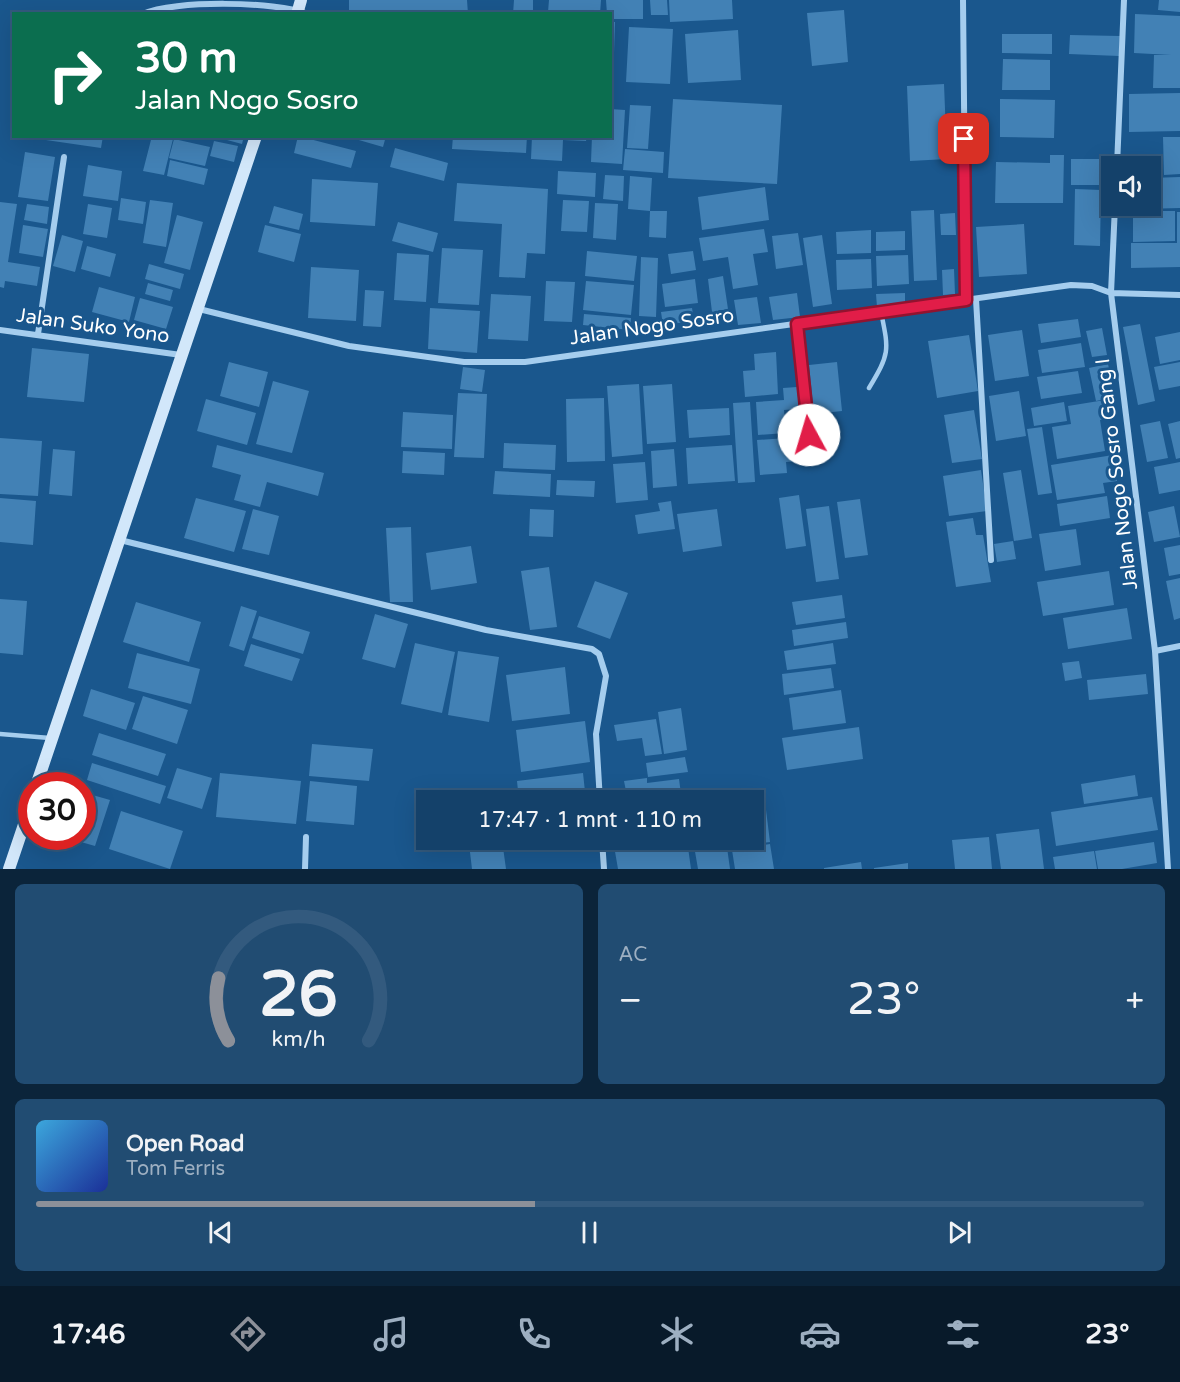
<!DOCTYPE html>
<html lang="id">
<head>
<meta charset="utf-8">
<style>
	body { margin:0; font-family:"Varela Round",sans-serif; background:#214c72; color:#f1f3f6; height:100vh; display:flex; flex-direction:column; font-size:22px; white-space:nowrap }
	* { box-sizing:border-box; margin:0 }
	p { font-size:20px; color:#9dafc1 }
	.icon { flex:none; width:33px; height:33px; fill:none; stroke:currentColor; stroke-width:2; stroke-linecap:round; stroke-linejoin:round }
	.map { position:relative; height:869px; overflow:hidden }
	.sheet { display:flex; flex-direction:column; gap:15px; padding:15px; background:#0b243a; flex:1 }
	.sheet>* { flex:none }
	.guide { position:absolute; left:12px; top:12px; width:600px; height:126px; border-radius:0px; box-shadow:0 6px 24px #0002,0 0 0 2px #335a7e; background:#0b6e4f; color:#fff; overflow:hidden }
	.buttons { position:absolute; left:1101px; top:156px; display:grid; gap:12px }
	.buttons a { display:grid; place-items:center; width:60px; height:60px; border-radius:0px; background:#14416a; box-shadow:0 6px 24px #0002,0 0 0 2px #335a7e; font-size:30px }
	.speed { position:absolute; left:18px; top:772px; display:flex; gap:12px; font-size:30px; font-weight:700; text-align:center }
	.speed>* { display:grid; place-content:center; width:78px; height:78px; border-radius:50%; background:#14416a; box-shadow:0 6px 24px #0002,0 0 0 2px #335a7e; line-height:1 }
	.speed .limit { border:9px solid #d22; background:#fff; color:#111 }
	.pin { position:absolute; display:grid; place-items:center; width:51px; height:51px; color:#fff; margin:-26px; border-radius:12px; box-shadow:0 3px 9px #0006 }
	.me { position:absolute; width:66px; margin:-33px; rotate:354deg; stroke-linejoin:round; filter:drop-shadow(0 0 4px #0008) }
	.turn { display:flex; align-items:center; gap:21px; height:126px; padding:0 24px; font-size:27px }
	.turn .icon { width:78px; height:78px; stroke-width:2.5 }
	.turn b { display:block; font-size:42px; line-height:51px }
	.big { font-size:45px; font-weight:600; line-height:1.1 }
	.sheet .card { flex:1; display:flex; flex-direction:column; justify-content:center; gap:9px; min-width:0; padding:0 21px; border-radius:9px; background:#214c72 }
	.sheet .dial { align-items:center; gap:0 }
	.dial svg { height:156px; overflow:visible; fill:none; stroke:#335a7e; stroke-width:7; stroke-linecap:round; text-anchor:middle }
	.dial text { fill:#f1f3f6; stroke:none }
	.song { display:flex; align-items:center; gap:18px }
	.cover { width:72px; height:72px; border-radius:9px; background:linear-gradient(135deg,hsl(200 70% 55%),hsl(230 70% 35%)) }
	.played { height:6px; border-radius:3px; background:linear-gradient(90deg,#8c9099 45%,#335a7e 45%) }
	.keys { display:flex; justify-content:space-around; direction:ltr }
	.heat { display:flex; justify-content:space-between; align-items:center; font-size:33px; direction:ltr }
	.sheet .tiles { flex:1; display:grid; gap:15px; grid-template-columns:1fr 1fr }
	.card:last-child { grid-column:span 2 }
	.trip { position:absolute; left:416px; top:790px; width:348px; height:60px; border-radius:0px; background:#14416a; box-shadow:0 6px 24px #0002,0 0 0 2px #335a7e; font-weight:600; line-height:60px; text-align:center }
	.tab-bar { display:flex; height:96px; justify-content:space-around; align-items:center; background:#081a2a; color:#9dafc1 }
	.tab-bar .icon { width:42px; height:42px }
	.tab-bar .selected { color:#8c9099 }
	.tab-bar b { font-size:27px; color:#f1f3f6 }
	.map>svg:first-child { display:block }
	.building { fill:#4281b5 }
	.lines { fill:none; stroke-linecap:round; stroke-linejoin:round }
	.lane { stroke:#a5cdee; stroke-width:4.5 }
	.street { stroke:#a5cdee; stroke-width:6 }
	.secondary { stroke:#d2e7fa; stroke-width:12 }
	.route-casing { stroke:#92132f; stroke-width:15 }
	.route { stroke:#e11d48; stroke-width:10 }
	.labels { text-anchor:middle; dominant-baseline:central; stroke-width:6; stroke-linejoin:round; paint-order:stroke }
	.street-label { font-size:20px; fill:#fff; stroke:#1a578d }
</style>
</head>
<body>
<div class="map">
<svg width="1180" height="869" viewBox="0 0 1180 869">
	<rect width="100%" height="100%" fill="#1a578d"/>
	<path class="building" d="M349,0H467L468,14H349Z
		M514,0H533V14H513Z
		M549,0H601L600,14L548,12Z
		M606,0H643V19H610V14H607Z
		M650,0H667L668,15H651Z
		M669,0H732L733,19L670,22Z
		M1159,0H1180V12L1158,10Z
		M844,10L848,62L812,66L807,13Z
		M1135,14L1180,16V88H1153L1154,55H1171L1134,53Z
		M610,22H615L613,83H610Z
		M629,27L673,29L670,84L626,82Z
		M738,30L741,80L688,83L685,34Z
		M1002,34H1052V54L1002,53Z
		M1070,35L1120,36L1119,56L1069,54Z
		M1003,59L1050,60V90H1002Z
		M944,84L947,159L910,161L907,86Z
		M1180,93V131L1129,132V94Z
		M673,99L782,105L777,184L668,178Z
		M1000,99L1055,100L1054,138L1000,137Z
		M630,105L651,106L648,149L627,148Z
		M610,109L625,110L622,164L591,162L592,136H610Z
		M39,136H103L101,148L39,139Z
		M152,136L173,139L164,175L143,171Z
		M212,136H244L242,144Z
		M298,136L356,151L351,168L294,153Z
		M345,136H386L383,147Z
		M453,136H527L526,153L452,149Z
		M532,136H587L586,141L563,140L562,161L531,159Z
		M1163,137H1180V174L1164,175Z
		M174,139L210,147L205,166L169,158Z
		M214,141L238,146L234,162L210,156Z
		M395,148L448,163L444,181L390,167Z
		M625,149L664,152L663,173L623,170Z
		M25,152L55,157L48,201L18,197Z
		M1050,155H1064L1063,203H995L996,162L1050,163Z
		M1071,159H1103V185H1071Z
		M170,160L208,169L204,185L167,176Z
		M88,165L122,171L118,201L83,196Z
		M558,171L596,173L595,197L557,194Z
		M605,175L624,176L623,201L603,199Z
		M630,176L652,178L650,211H667L666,238L649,237L650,211L628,209Z
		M1180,177V208L1142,209V206H1150V178Z
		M312,179L378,183L375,226L310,222Z
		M457,183L548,189L545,254L527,253L525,278L499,277L502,224L454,221Z
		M765,187L769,220L702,230L698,197Z
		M1075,189L1101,190L1100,246L1074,245Z
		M121,198L146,202L143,224L118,220Z
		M150,200L173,203L166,247L143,243Z
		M563,200L589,201L587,232L561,231Z
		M0,202L17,204L8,262L40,267L37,286L5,281L4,288L0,287Z
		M595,203L618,204L616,240L593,238Z
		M27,204L49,207L47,224L24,220Z
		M88,204L112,208L107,238L83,234Z
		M274,206L303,214L299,230L269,223Z
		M934,210L937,280L914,281L911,211Z
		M1133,211H1175V241L1133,242Z
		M1177,212H1180V267L1131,268V243H1177Z
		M955,213L956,235H941L940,214Z
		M177,215L203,222L190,270L164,263Z
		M398,222L438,233L433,252L392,241Z
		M1024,224L1027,274L979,277L976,227Z
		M23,225L48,229L43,257L19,253Z
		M265,225L301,234L294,262L258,252Z
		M764,229L768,252L753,254L758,285L733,289L728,257L703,261L699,238Z
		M871,230V253L837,254L836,232Z
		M905,231V250L876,251V232Z
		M798,233L803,265L776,269L772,236Z
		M62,235L83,241L75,272L53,266Z
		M822,235L832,304L813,307L803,238Z
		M87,246L116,254L110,277L81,269Z
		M442,248L483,250L479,305L438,303Z
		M587,251L637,256L634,281L585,276Z
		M693,251L696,270L671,274L668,254Z
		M397,253L429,255L426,302L394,300Z
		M908,255L909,284L877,286L876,256Z
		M641,257L658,258L656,317L639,316Z
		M871,259L872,288L837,290L836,260Z
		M149,264L184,274L180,289L145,279Z
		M311,267L359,270L356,321L308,318Z
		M954,269L955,294L943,295L942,270Z
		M723,276L728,309L712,312L708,279Z
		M695,279L698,303L665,307L662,284Z
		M546,281L575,282L572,322L544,321Z
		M586,281L634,285L631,315L583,310Z
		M148,283L173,290L170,301L145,294Z
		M99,287L135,297L129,322L92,312Z
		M365,290L384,291L381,327L363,326Z
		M797,293L800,317L773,320L769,297Z
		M905,293V306L877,307L876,294Z
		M491,294L531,296L528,341L488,339Z
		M757,297L761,323L738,325L734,300Z
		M140,298L173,307L166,329L134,320Z
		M430,308L480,311L477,353L428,349Z
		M692,308L694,321L663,325L661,312Z
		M584,314L631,318L630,330L583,325Z
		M1078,319L1081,337L1041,343L1038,324Z
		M1140,324L1155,401L1138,405L1123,327Z
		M1102,328L1107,355L1092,357L1086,331Z
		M1022,330L1029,376L995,381L988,335Z
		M1180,332V360L1160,364L1155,337Z
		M969,335L978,391L937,398L928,341Z
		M1081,343L1085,367L1042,373L1038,350Z
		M32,348L89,354L84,402L27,397Z
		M776,352L778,394L745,397L743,371L755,370L754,354Z
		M229,362L268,372L259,407L220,396Z
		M837,362L842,411L814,414L809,365Z
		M1180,362V386L1159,390L1154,367Z
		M1108,364L1115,397L1096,401L1089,368Z
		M463,367L485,370L482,392L460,389Z
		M1078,371L1082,393L1041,399L1037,377Z
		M273,381L309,391L292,453L256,444Z
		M639,384L643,454L612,457L607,386Z
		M672,384L676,442L647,444L643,386Z
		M797,387L799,409L784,410L786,433L758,435L756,402L784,400L783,388Z
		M1019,391L1026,436L996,441L989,396Z
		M458,393L487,394L484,458L454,457Z
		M604,398L605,461L567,462L566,399Z
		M206,399L256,413L247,445L197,431Z
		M1111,399L1114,418L1100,420L1105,451L1057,459L1052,427L1071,424L1068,406Z
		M750,402L755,482L738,483L733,403Z
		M1064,402L1067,421L1034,426L1031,408Z
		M729,408L730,435L689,438L687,410Z
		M974,410L982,459L952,463L944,415Z
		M403,412L453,415L452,449L401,447Z
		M1160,421L1168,458L1147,462L1140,425Z
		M1180,421V458L1176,459L1168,424Z
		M1042,427L1052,493L1038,495L1027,429Z
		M801,437L803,461L786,462L787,473L760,475L757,440Z
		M0,438L42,441L38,496L0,494Z
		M504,443L556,445L555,470L503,468Z
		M217,445L324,473L318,496L267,482L260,507L234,500L241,475L212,467Z
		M732,445L735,481L688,484L686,448Z
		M53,449L75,451L72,496L49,494Z
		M674,449L677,486L653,488L651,451Z
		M403,451L445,453L444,475L402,473Z
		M1113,455L1117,481L1103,483L1105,493L1057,500L1051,465Z
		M645,462L648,500L616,503L613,464Z
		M1180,462V490L1159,494L1154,467Z
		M981,470L987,511L949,516L943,476Z
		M1021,470L1032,538L1014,541L1003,473Z
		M495,471L551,474L550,497L493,494Z
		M557,480L595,481L594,497L556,495Z
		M799,495L806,546L786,549L779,498Z
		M1107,496L1110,518L1060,526L1057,504Z
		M0,498L36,501L33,545L0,542Z
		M196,498L246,511L234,552L184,538Z
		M860,499L868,555L845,558L837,502Z
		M671,501L675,529L638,534L635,515L660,511L658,503Z
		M829,506L839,579L816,582L806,509Z
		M1174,506L1180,537L1154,542L1148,512Z
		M253,509L279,516L269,555L242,549Z
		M530,509L554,510L553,537L529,536Z
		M717,509L722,546L683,552L677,514Z
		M973,518L976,535H983L991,582L956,587L946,522Z
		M411,527L413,602H390L386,528Z
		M1076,529L1081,565L1045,571L1039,534Z
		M1013,541L1016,559L997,562L994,544Z
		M1180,545V574L1169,576L1164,548Z
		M471,546L477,583L431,590L426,553Z
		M549,567L557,627L530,630L521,571Z
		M1109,571L1114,605L1043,616L1037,582Z
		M1180,578V618L1174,620L1166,581Z
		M595,581L628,593L610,639L577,627Z
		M842,595L845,618L796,625L792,602Z
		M0,599L27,601L23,655L0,653Z
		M136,602L201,622L189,662L123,642Z
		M241,606L257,611L244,651L229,646Z
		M1127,608L1132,639L1068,649L1063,618Z
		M375,614L408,624L395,668L362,659Z
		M259,616L310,632L303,654L252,638Z
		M846,622L848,638L794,646L792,630Z
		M415,643L455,652L442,713L401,704Z
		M833,643L836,664L787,670L784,651Z
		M251,644L300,659L292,681L244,666Z
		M458,651L499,657L489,722L448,715Z
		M137,653L200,669L191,704L128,688Z
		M1079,661L1082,678L1065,681L1062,663Z
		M565,667L570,714L512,721L506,675Z
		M831,668L834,688L784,695L782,674Z
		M1146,674L1148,694L1089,700L1087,680Z
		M91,689L135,703L126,730L83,716Z
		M841,690L846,723L793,730L789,698Z
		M143,696L188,710L177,744L132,729Z
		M681,708L687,750L664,754L658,712Z
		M656,719L662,754L645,756L642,738L617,741L614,725Z
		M585,721L590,762L521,772L516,730Z
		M859,727L863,759L787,770L782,738Z
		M99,733L166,754L158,776L92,755Z
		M312,744L373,749L369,781L309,776Z
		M685,757L688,772L648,777L646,763Z
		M92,763L166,786L160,804L87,780Z
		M177,768L212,778L202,809L167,798Z
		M220,773L301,781L296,824L216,817Z
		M583,773L586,801H519L517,781Z
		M1135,775L1138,796L1084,804L1081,784Z
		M647,778V783L679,779L681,794L628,801L624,781Z
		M310,781L357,786L354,825L306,821Z
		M82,792L110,800L95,846L67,838L82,837Z
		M1152,797L1158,830L1056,846L1051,812Z
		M765,802L770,842L755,844L753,804Z
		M121,811L183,831L170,869L109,849Z
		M1039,829L1044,869H1001L996,834Z
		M989,837L992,869H955L952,840Z
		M502,840L506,869H472L469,844Z
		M613,840H687L691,869H618Z
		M693,840H726L730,869H698Z
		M1154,842L1157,863L1122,869H1098L1095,851Z
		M770,844L774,869H735L732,850Z
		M1094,851L1097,869H1055L1053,857Z
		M861,862L862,869H824V868Z
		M908,863V869H874V868Z"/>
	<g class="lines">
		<path class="lane" d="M869,388C890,353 889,351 881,312
			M0,734L50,738"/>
		<path class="street" d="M963,0L966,300
			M143,14C174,0 275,1 308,14
			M1117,166L1124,0
			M1115,206L1111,293L1155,651L1168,869
			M976,299L991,560
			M199,309L349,346L464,362H525L1071,285L1092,286L1111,293L1180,295
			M797,324L811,457
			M0,330L181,355
			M38,334L64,157
			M120,540L486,630L592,649L599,654L606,676L596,734L600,801
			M1155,651L1180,646
			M602,840L604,869
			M305,869L306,837"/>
		<path class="secondary" d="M297,14L301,0
			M36,786L256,136
			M9,869L32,801"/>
	</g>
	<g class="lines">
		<g class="route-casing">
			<path id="route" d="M809,435L797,324L966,300L964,139"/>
		</g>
		<use href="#route" class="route"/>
	</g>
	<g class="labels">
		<g class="street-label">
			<text transform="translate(93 326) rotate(8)">Jalan Suko Yono</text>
			<text transform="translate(652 327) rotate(-8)">Jalan Nogo Sosro</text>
			<text transform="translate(1117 474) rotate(-97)">Jalan Nogo Sosro Gang I</text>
		</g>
	</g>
</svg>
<div class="buttons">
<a><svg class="icon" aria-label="sound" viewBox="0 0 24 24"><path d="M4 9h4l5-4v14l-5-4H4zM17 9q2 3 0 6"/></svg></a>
</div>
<div class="speed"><div class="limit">30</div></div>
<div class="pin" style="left:964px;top:139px;background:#d93025"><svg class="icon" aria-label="arrive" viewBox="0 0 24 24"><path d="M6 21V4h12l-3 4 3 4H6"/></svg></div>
<svg class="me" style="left:809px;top:435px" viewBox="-20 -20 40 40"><circle r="19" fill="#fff"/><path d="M0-13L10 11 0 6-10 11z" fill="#e11d48"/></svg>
<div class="trip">17:47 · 1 mnt · 110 m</div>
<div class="guide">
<div class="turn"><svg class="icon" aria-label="right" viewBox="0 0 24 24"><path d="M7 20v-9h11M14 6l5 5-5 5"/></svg><div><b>30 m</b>Jalan Nogo Sosro</div></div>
</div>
</div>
<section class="sheet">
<div class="tiles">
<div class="card dial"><svg viewBox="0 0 100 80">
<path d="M14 69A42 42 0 1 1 86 69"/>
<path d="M14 69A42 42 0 0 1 9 37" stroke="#8c9099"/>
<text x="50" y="56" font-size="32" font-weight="700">26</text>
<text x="50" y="72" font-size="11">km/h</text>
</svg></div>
<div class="card"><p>AC</p>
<div class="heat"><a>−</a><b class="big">23°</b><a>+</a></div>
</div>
<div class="card">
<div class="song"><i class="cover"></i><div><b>Open Road</b><p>Tom Ferris</p></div></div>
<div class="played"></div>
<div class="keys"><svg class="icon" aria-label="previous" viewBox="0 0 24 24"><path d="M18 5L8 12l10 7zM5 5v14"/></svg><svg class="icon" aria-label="pause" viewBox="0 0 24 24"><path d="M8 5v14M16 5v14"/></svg><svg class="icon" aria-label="next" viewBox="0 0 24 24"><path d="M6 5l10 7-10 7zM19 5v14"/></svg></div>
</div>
</div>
</section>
<nav class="tab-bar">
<b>17:46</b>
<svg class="icon selected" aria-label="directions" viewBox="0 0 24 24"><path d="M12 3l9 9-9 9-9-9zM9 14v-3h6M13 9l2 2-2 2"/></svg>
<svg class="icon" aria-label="music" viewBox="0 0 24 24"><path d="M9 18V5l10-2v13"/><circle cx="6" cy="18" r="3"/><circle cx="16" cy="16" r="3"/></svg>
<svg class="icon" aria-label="phone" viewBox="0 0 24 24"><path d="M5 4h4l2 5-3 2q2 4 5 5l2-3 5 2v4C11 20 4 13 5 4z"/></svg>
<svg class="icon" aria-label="climate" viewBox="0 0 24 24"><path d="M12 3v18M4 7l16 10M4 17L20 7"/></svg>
<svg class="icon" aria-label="car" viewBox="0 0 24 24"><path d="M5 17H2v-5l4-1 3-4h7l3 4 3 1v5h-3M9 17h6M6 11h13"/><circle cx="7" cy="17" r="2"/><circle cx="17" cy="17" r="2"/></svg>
<svg class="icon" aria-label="filters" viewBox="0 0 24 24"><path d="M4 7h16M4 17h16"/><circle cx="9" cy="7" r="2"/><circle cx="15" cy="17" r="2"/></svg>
<b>23°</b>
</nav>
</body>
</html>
